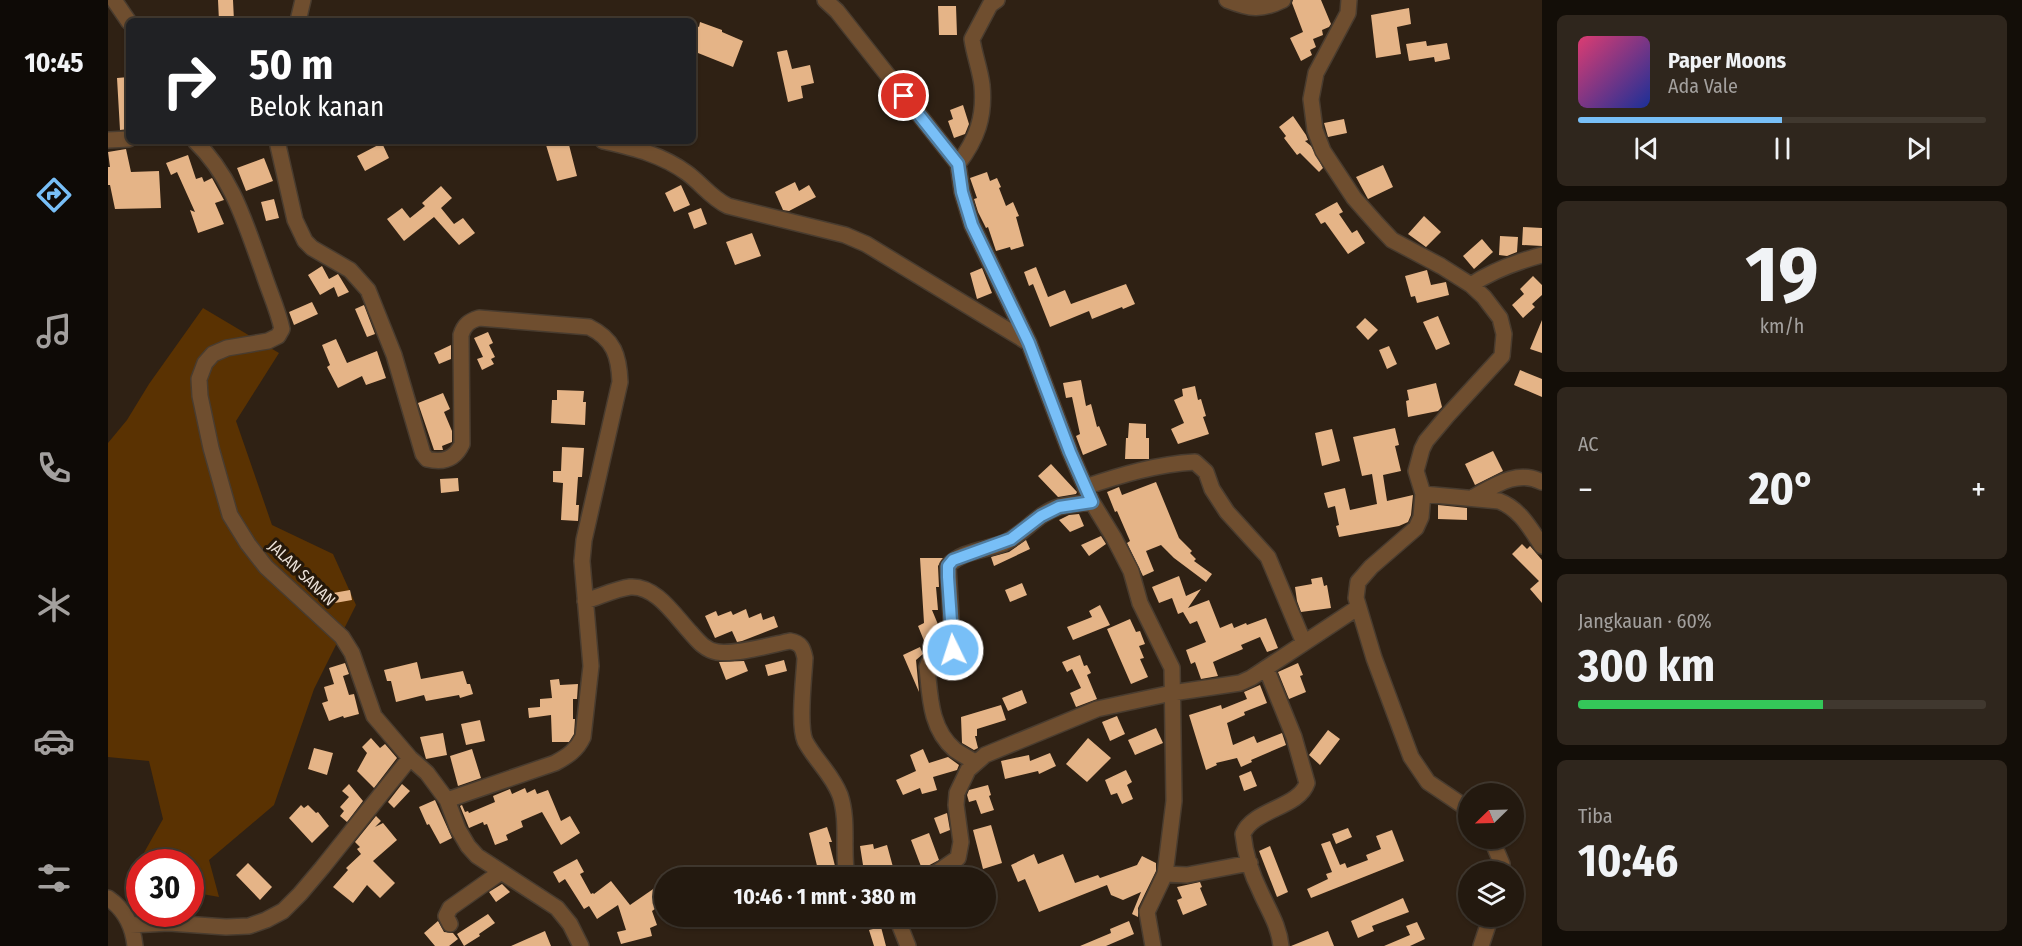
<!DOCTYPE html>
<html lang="id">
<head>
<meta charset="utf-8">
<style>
	body { margin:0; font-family:"Fira Sans Condensed",sans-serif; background:#2f261d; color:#f1f3f6; height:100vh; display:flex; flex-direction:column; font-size:22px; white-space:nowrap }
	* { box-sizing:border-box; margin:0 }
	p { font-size:20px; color:#a3a09e }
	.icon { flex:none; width:33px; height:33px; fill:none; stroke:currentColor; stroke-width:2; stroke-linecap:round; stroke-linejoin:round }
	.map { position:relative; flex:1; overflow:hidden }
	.sheet { display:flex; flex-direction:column; gap:15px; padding:15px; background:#130e08; width:480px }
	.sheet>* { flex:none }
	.top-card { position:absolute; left:18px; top:18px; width:570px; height:126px; border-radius:9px; box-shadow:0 2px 4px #0004,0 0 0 2px #40382f; background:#202124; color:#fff; overflow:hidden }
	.needle { width:39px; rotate:247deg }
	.buttons { position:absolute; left:1350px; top:783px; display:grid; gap:12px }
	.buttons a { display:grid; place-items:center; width:66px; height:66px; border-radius:50%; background:#23190f; box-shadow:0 2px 4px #0004,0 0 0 2px #40382f; font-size:30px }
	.speed { position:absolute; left:18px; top:849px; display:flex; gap:12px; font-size:30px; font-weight:700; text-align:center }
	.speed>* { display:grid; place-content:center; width:78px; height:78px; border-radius:50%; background:#23190f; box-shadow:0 2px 4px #0004,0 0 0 2px #40382f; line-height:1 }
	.speed .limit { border:9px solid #d22; background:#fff; color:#111 }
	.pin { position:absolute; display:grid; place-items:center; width:51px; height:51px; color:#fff; margin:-26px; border:3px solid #fff; border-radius:50%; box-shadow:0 2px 6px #0007 }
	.me { position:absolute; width:66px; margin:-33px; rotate:356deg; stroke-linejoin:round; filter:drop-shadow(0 0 4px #0008) }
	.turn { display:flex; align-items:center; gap:21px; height:126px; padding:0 24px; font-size:27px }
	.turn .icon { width:78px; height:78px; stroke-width:2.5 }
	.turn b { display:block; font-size:42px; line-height:51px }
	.big { font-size:45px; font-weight:700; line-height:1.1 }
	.sheet .tile { flex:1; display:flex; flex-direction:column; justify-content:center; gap:9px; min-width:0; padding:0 21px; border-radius:9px; background:#2f261d }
	.sheet .dial { align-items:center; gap:0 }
	.dial b { font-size:78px; line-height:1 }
	.song { display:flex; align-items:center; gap:18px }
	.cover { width:72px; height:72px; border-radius:9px; background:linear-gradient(135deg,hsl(340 70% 55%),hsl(230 70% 35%)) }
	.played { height:6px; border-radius:3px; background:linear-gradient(90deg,#78bff7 50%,#40382f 50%) }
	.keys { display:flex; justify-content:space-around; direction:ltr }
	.heat { display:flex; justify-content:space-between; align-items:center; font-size:33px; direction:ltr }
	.charge { height:9px; border-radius:4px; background:linear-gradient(90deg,#34c759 60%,#40382f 0) }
	.trip { position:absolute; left:546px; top:867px; width:342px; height:60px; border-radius:30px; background:#23190f; box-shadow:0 2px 4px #0004,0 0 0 2px #40382f; font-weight:700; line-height:60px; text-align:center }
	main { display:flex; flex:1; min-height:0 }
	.dock { display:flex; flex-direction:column; width:108px; justify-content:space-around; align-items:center; background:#0e0a06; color:#a3a09e }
	.dock .icon { width:42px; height:42px }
	.dock .selected { color:#78bff7 }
	.dock b { font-size:27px; color:#f1f3f6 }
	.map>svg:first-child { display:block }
	.green { fill:#5a3202 }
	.building { fill:#e5b487 }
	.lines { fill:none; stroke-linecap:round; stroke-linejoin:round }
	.minor-casing { stroke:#493c2f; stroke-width:18 }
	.minor { stroke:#6f4e2f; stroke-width:15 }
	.route-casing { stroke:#4e7ca1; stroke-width:15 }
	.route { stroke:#78bff7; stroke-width:10 }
	.labels { text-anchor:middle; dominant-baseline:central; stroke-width:6; stroke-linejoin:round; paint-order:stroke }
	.street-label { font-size:16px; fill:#eae0d7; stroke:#25180a }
</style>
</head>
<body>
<main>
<nav class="dock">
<b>10:45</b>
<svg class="icon selected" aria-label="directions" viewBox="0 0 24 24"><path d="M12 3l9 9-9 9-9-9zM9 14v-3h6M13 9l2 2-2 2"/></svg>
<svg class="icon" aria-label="music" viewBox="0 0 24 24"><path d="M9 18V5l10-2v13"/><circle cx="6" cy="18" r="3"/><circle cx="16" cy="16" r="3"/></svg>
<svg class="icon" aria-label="phone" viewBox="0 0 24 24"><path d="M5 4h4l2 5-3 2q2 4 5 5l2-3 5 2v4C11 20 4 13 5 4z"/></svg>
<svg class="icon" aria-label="climate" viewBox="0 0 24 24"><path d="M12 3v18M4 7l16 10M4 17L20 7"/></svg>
<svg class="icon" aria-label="car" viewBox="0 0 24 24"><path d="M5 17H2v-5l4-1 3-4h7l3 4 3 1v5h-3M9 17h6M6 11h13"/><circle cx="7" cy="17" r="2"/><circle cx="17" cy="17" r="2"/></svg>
<svg class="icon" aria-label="filters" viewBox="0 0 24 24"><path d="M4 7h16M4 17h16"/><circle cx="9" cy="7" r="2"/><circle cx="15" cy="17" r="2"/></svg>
</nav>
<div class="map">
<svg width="1434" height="946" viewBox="0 0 1434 946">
	<rect width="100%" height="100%" fill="#2f2114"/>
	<path class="green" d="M95,308L171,353L128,421L164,525L225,554L248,605L206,689L166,805L101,860L111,897L83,892L82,862H32L31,883L20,881L55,819L41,761L0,757V443L19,420L41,384Z"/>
	<path class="building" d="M110,0H125L126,21H111Z
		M1185,0H1213L1223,24L1221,27L1214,30L1215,35L1205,39L1208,47L1202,50L1204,55L1193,61L1182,38L1195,32L1184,3Z
		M830,6H848L849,35H831Z
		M1301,8L1303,24L1289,27L1293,54L1268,58L1263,15Z
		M592,22L614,30V32L635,41L625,67L585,51V24L591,27Z
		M1318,41L1319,46L1339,43L1342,59L1327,62L1326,57L1301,61L1298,44Z
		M679,50L684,69L702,65L706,83L693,86L695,98L680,102L669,52Z
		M21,77V129L12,130L9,78Z
		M855,105L861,124L857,134L846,138L840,121L845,119L842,110Z
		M1185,116L1198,135L1200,140L1197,141L1203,146L1215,168L1211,172L1192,153L1189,155L1176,138L1178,136L1171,127Z
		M1236,119L1239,133L1220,137L1216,123Z
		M452,141H460L469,176L449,181L438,145Z
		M274,143L281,158L257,171L249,156Z
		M18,149L23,172L51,171L53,208L7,209L2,185H0V167H2L0,152Z
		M80,155L88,179L94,177L96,182L104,178L116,200L107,203L116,224L90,233L82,210L87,212L69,172L63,175L58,163Z
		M156,158L165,181L138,191L129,168Z
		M1275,165L1285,187L1260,199L1248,177Z
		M879,172L882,181L889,178L893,187L891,188L898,206L905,202L911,216L908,217L916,246L903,250L902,247L888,251L880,227L878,228L870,212L866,199L869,198L862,178Z
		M687,182L691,191L701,185L708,197L681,211L675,210L667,192Z
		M573,185L582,205L566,212L557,193Z
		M333,186L344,198L333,208L346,224L355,218L367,233L351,245L326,217L296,241L279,219L294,208L302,218L317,206L314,203Z
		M166,199L171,218L158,221L153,202Z
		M1229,202L1235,212L1231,214L1244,233L1249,230L1257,243L1240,254L1217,222L1213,224L1207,214Z
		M593,208L599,224L586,229L580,213Z
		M1316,216L1333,232L1318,247L1300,234Z
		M1415,227L1434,228V246L1414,245Z
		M644,233L653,256L627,265L618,242Z
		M1392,236L1410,237L1409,252L1399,256L1391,255Z
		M1374,239L1385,252L1366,269L1355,256Z
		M214,266L221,279L230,274L241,292L230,297L226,287L212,295L200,275Z
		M928,267L940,297L957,290L963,304L1018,284L1027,304L1015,309L1014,307L984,319L981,311L942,327L925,284L921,286L916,272Z
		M874,268L884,293L869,299L862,273Z
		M1319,270L1323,285L1338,282L1341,295L1309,303L1307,296L1303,297L1297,276Z
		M1425,276L1434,285V295L1424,304L1427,307L1415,318L1404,305L1416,294L1412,289Z
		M204,302L210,314L186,325L181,312Z
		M256,305L267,334L259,337L247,309Z
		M1330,316L1342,344L1328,350L1315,322Z
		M1257,318L1270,330L1260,340L1248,327Z
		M1434,320V353L1422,349Z
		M380,332L385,343L381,345L387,357L383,359L386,364L374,370L369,359L375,357L366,338Z
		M228,339L239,363L269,351L278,378L258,385L254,376L230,388L219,367L222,365L214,345Z
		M343,345V359L331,364L326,353Z
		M1281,346L1289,364L1279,369L1271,350Z
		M1412,370L1434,379V397L1406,385Z
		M973,380L978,406L983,404L989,427L991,426L999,445L975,455L968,436L972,434L964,397L958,398L955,383Z
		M1328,383L1334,407L1330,411L1300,417L1298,401L1301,400L1299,390Z
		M1087,386L1090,400L1093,399L1098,416L1095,417L1101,434L1070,444L1063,429L1076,423L1066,400L1075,396L1074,389Z
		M449,390L476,391L475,402H478L477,425L443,423L444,400H449Z
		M335,393L342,409L336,412L344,431V442L334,446L335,450H326L310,403Z
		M1021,423L1038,424V438H1041V459H1017L1018,438H1020Z
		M1287,428L1291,445L1287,446L1293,471L1275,475L1279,501L1305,495L1303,515L1300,522L1291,526L1231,537L1228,526L1231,525L1227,506L1220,508L1216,493L1237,488L1242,510L1269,504L1264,474L1254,476L1245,437Z
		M1224,429L1232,461L1214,466L1207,433Z
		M454,447L476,448L474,477H470L468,505H471L470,521L453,520L455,483L445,482V471H453Z
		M1385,451L1395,471L1367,485L1357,464Z
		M943,464L969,492L968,494L950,497L930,476Z
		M350,478L351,491L333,493L332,479Z
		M1048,482L1071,538L1084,551L1082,553L1088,559L1086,561L1104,574L1098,582L1066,558L1053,545L1038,551L1046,571L1035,576L1019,543L1022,541L1009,511L1007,512L999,492L1011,487L1014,495Z
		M1330,505L1359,508V520L1330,519Z
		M971,514L976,526L962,532L951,520L961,515Z
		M993,536L998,544L981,556L973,545Z
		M918,540L922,549L886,566L883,557L901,552Z
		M1414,544L1419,549L1422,546L1434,560V603L1422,589L1431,581L1404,554Z
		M812,558H835L830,566L831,587H828L830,610H824L834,634L835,642L819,648L810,626L816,623Z
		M1071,576L1078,596L1093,589L1080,608L1101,600L1112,628L1124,623L1126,628L1138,623L1139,625L1158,618L1170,648L1159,652L1152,637L1133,645L1135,649L1105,662L1110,676L1093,679L1087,662L1083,664L1078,650L1098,642L1089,621L1082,624L1075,612L1070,614L1064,598L1051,603L1044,587Z
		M1214,577L1216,586L1219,585L1223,608L1193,612L1189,601L1187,587L1204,584L1203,579Z
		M914,583L919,595L902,602L897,590Z
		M242,590L244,600L227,603L225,593Z
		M992,605L1002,625L965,640L959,627L984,617L981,611Z
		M638,609L641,618L653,613L655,620L666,616L670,627L634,641L629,642L624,631L607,638L597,616L608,611L610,616L623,611L625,615Z
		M1022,619L1028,632L1032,631L1037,644L1031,646L1036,658L1032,659L1040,677L1023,684L999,629Z
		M812,647L815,654L808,660L811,692L795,655Z
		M972,655L976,666L979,665L983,673L979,675L989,699L968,707L962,693L973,688L964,669L959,672L954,662Z
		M676,660L679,671L660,676L657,665Z
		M636,661L640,671L618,680L611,662Z
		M309,662L313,679L355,671L359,684H362L365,694L352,698L351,695L318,701L316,695L288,702L283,681H279L276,670Z
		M237,663L241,674L235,676L241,695L246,694L251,714L236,718L235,716L221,721L214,703L220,701L216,687L226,684L221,668Z
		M1190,663L1195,675L1192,676L1198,692L1181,699L1170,672Z
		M451,679L452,685L470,684L469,699H465V719H467L466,734L461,742H444L443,715L421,718L420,708L432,707V699L444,698L442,680Z
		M1152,685L1159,703L1136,712L1137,715L1119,723L1125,745L1146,736L1149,743L1174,733L1178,745L1143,760L1144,762L1133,767L1129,758L1108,763L1109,765L1098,770L1081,715L1113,705L1114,709L1139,699L1136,692Z
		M914,690L919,703L900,711L894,698Z
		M893,705L898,720L869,729V736H867L870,748L866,750L854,743L853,717Z
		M1009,716L1017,734L1002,741L994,722Z
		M372,720L377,741L358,745L353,724Z
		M1048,728L1055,743L1027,755L1020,740Z
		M1220,730L1232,739L1212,765L1201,755Z
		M335,733L339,755L318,759L312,737Z
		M263,738L272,748L277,744L289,758L266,788L249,771L259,753L254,747Z
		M980,738L1003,758L979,782L958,764Z
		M206,748L225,753L219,775L200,769Z
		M364,749L373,778L350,786L342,756Z
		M815,749L821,763L840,757L851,765L849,770L825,777L829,790L814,794L812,788L795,795L788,780L808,771L802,755Z
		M942,753L948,766L931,774L930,771L897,779L893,761L921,755L922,761Z
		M1018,770L1024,782L1019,785L1025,799L1014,804L1009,793L1003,795L997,780Z
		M1143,771L1149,786L1136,791L1131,776Z
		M241,784L255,801L239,822L232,816L236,811L232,807L241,797L234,791Z
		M294,784L302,791L286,808L280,802Z
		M880,785L883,795L881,796L886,810L873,814L868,800L861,802L859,795L861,790Z
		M417,788L419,793L427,789L429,794L440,790L453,821L462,816L472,833L453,845L434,812L413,821L415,827L398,835L400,840L387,845L379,824L376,825L375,822L361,828L352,806L354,805L357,812L360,811L361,813L387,802L385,796L402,789L404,794Z
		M327,800L344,838L332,844L321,824L319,825L311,807Z
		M193,805L196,808L200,805L208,813L210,812L221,826L204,843L181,818Z
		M839,813L842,830L832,834L826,818Z
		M268,816L273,821L267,827L275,823L289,840L265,861L287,883L272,898L259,885L245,903L225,887L240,870L238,868L253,854L249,849L252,847L247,842Z
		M883,825L894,863L875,869L865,830Z
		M719,827L724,842H721L729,874L712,878L701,833Z
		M1240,828L1244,837L1228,844L1224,834Z
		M1284,830L1296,861L1203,898L1199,889L1220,879L1218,874L1224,872L1213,844L1222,841L1232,865L1237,863L1239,868L1260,860L1258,855L1273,849L1268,836Z
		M821,833L831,860L814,869L803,840Z
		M765,844L766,849L779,845L788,878H750L747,867L755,865L752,846Z
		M1162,846L1180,892L1169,897L1151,851Z
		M926,854L930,864L955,854L967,883L990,875L992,878L1029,865L1034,856L1048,863V871L1030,908V917L1024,914L1033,892L1015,900L1003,895L999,885L931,912L917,879L910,882L903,865Z
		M469,859L476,872L472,874L483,894L485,893L486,894L503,881L522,905L551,885L556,892V903L544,911L549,925L542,928L544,936L513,944L509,932L518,930L510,905L489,919L481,906L476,909L457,879L451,883L445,872Z
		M140,863L164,887L152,900L128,875Z
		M1092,882L1094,887L1092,888L1099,905L1075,915L1069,900L1074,898L1069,887Z
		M394,884L402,892L388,902L381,892Z
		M1295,898L1301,912L1264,926L1266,931L1250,938L1243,921Z
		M380,914L387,923L371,934L372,936L356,946L349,934Z
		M330,921L336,932L345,933L350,939L341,946H327L316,933Z
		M1021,921L1026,934L998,946H972L1003,933L1002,929Z
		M1309,922L1317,939L1302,946H1276L1302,935L1298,926Z
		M773,927L778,946H766L761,930Z
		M437,931L443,946H403Z
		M1220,931L1226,946H1183Z"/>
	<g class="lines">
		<g class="minor-casing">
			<path id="minor" d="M6,0L21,22
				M717,0L729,11L850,164
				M889,0L882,5L864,39C866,54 872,69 874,85C877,117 869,139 850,164L854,192L864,225L921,343L962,452L984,502L1006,538L1023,571L1032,603L1064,668L1066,801L1057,874L1039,912L1045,946
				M1119,0C1142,9 1153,11 1175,0
				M1241,0L1240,13L1208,73L1203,99L1207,130L1215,151L1246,198L1269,224L1284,240L1333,266L1363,285L1376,297L1392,318L1396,334L1394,356L1339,416L1318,441L1314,449L1308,471L1315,494L1313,517L1308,528L1263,567L1250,582L1248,598L1266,658L1303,757L1320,782L1360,809
				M190,21L195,0
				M0,140L21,139
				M87,141C125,178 137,223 155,272C161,291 170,310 174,329L170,336L160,341L119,348L105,354L97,363L91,379L92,396L103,448L122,515L140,544L158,567L234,637L244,653L266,716L302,758L319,773L339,800L350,829L360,846L369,856L449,908L462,924L473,946
				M169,141L187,220L197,241L204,248L242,270L260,290L286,355L315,454L319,459C335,463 347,459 354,444L353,335C356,325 361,321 371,318L481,327C506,339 511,356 512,382L476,540L474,561L483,666L475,737C469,750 460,756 447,763L339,800
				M495,141C525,148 553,154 579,173C594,184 603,198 620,206L737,235L758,244L921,343
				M1363,285C1385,270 1408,262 1434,255
				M977,487C1013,475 1049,464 1087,462L1098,472L1104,489L1119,512L1160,557L1196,643
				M1315,494L1391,501C1412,509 1422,528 1434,546
				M1364,498C1386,486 1409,469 1434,482
				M477,601C491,597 507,589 522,587C548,585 567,616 583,633C590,641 597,650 609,652C627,655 663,645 682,641C693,643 695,648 697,658C696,678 690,724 697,741C707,760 724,774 732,795C741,821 734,851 739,878
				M1158,668L1186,737L1199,783C1191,808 1145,809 1135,834C1137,853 1144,875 1153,893C1161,911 1171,926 1173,946
				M867,762C860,758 853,754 847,750C822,729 822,696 819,667L821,662L840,655L845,650L840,566C853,551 878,550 896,543C916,534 930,513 951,507C961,504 973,504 984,502
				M1383,838L1394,864L1393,872
				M1057,874L1079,875L1142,863
				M821,878L850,858L853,842L848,805L849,793L860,770L877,755L989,709L1064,693L1132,683L1143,678L1249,608
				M0,898C16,909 25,926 27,946
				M788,916L800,946
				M342,924L338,916L342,908L393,872
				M22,925L61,923L118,927L141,926L158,920L175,911L192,894L214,868L302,758
				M1373,946L1383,916"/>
		</g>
		<use href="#minor" class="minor"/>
	</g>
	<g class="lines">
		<g class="route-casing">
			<path id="route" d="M796,96L850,164L854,192L864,225L921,343L962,452L984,502L951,507L933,516L903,539L845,560L840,566V577L845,650"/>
		</g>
		<use href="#route" class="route"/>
	</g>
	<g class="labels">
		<g class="street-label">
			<text transform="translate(194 573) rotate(44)">JALAN SANAN</text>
		</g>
	</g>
</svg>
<div class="buttons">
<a><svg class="needle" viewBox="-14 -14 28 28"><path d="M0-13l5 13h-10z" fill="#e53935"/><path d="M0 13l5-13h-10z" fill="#a3a09e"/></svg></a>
<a><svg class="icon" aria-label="layers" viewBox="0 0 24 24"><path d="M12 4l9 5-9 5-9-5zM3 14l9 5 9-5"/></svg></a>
</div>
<div class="speed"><div class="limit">30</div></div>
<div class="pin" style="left:796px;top:96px;background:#d93025"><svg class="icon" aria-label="arrive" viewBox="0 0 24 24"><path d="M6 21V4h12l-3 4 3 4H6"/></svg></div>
<svg class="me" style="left:845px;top:650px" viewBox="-20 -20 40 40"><circle r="17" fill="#78bff7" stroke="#fff" stroke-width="3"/><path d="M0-11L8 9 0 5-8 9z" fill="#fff"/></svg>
<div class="trip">10:46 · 1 mnt · 380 m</div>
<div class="top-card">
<div class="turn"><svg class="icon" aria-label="right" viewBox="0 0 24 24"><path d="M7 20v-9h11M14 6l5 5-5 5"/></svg><div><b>50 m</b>Belok kanan</div></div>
</div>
</div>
<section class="sheet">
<div class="tile">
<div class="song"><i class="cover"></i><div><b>Paper Moons</b><p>Ada Vale</p></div></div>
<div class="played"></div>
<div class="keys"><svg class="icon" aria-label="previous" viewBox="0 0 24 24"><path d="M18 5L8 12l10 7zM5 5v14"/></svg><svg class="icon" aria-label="pause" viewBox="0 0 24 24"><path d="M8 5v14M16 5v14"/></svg><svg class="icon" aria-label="next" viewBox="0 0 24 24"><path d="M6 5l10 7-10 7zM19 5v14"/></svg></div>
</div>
<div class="tile dial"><b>19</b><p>km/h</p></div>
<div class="tile"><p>AC</p>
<div class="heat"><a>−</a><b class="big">20°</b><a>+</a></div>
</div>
<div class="tile"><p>Jangkauan · 60%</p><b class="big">300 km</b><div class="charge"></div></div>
<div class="tile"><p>Tiba</p><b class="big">10:46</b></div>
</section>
</main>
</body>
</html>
